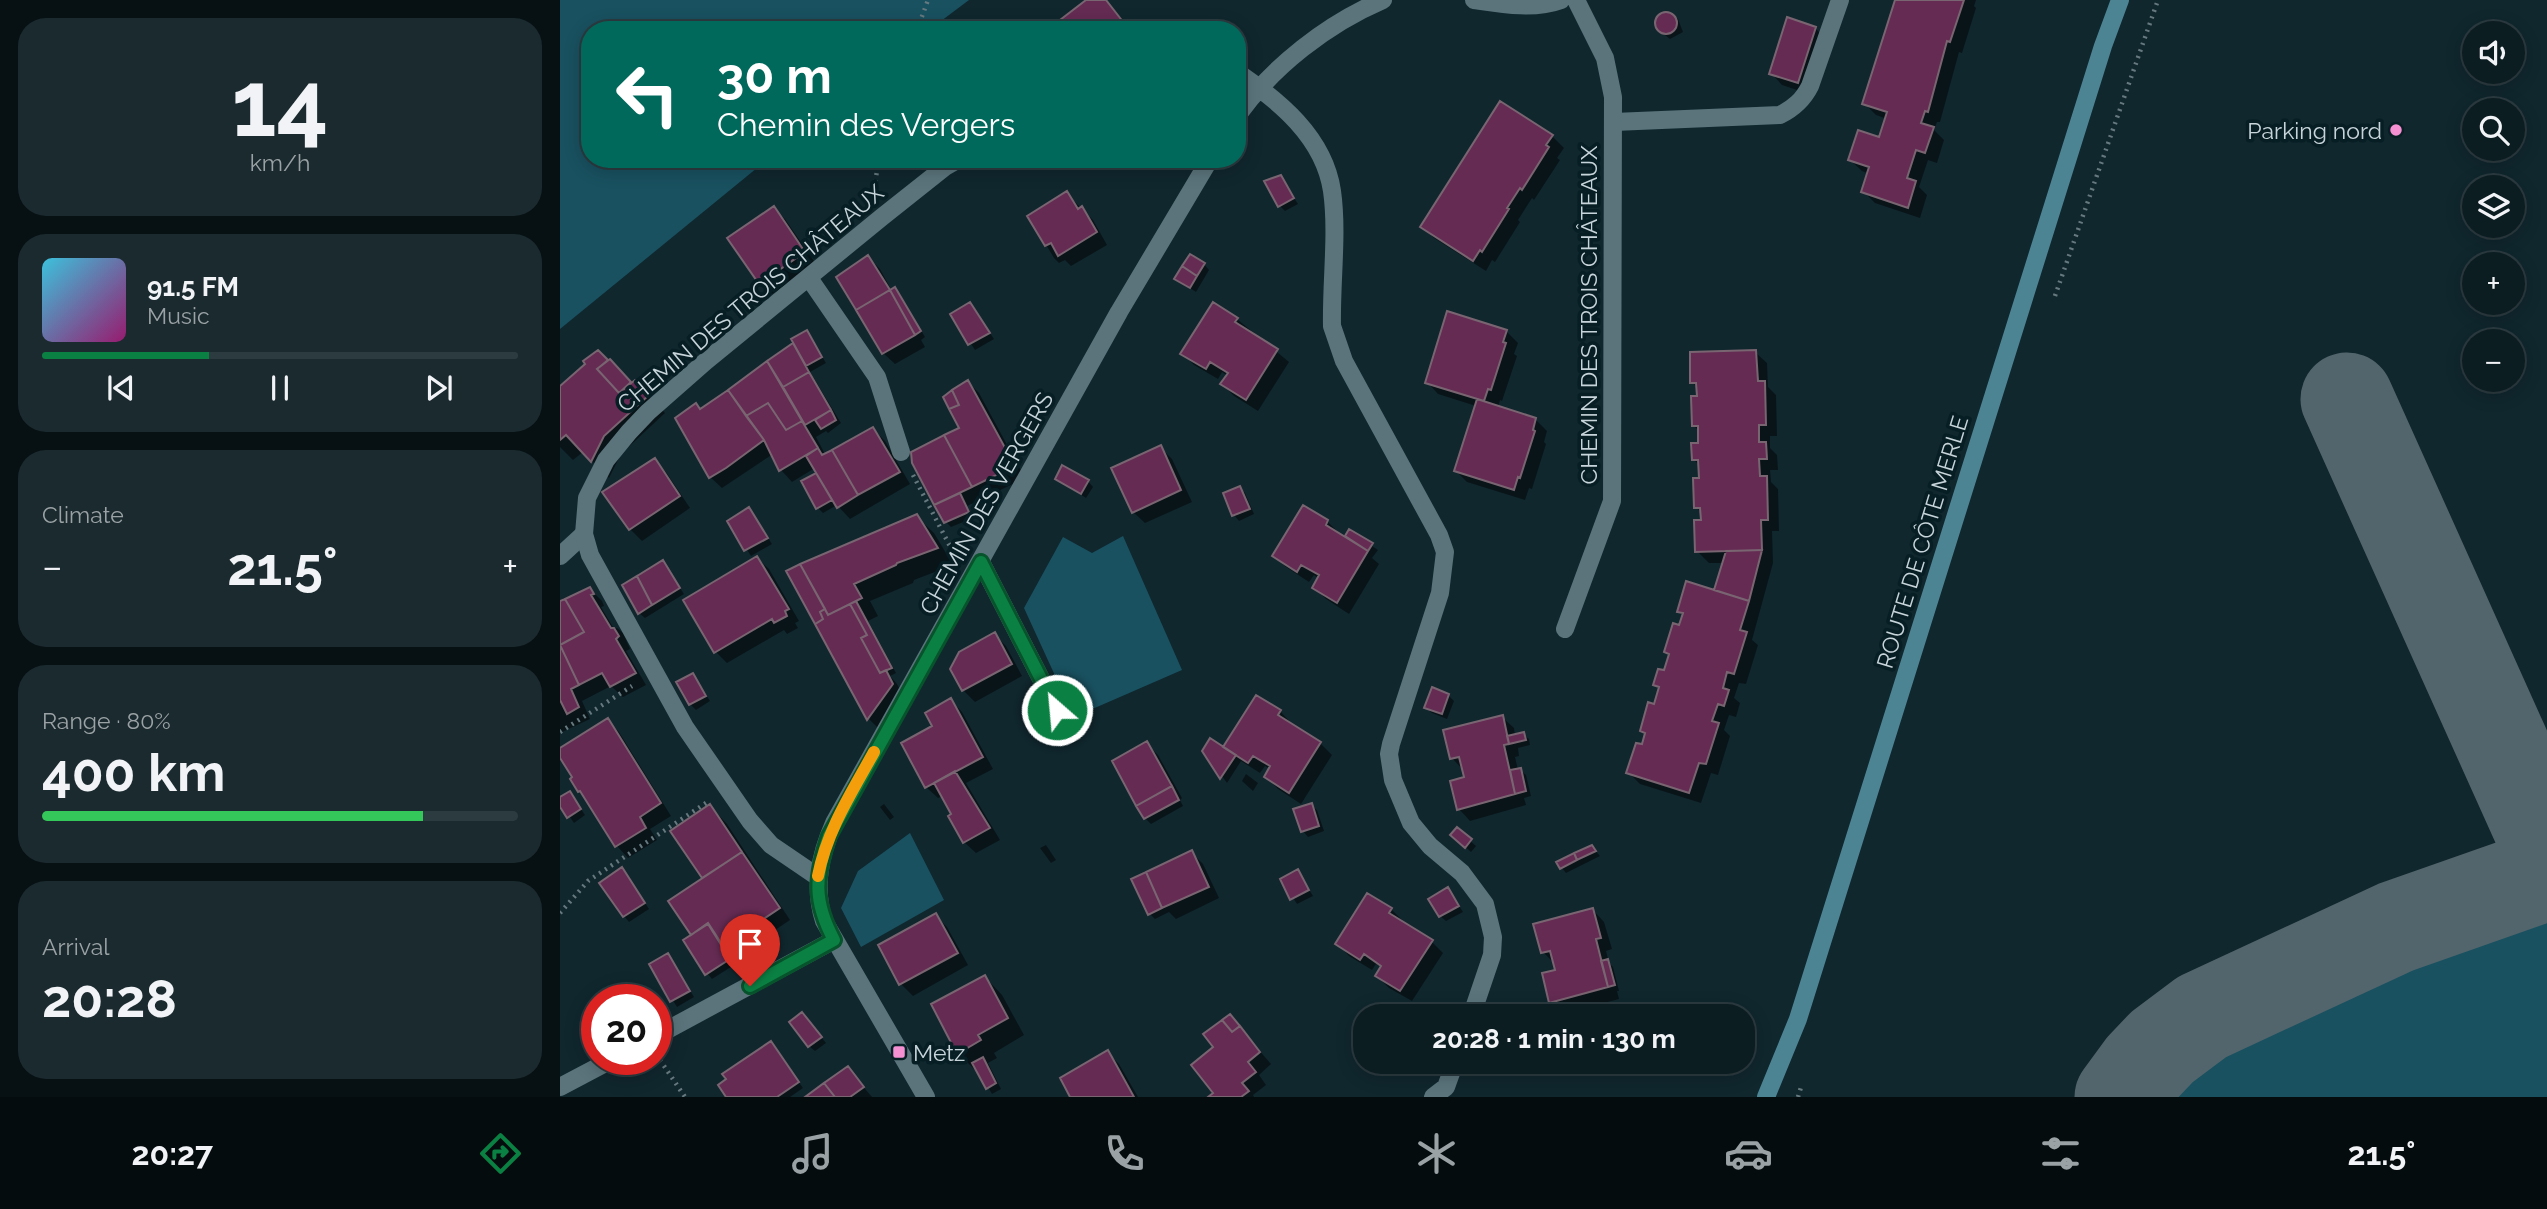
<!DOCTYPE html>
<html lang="en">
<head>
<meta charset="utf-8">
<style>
	body { margin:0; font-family:Raleway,sans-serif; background:#1a2a2f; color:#f1f3f6; height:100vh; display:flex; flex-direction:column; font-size:26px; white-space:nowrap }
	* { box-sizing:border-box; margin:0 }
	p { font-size:23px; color:#9aa2a5 }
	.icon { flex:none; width:38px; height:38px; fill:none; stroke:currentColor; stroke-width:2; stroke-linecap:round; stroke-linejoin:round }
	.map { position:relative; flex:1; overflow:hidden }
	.drawer { display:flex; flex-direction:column; gap:18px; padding:18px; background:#071013; width:560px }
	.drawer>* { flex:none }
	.top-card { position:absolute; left:21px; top:21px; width:665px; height:147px; border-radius:28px; box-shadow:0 4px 18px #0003,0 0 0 2px #2c3b40; background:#00695c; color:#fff; overflow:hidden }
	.controls { position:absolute; left:1902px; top:21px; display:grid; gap:14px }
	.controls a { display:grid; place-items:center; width:63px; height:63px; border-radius:50%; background:#0c1d22; box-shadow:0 4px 18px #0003,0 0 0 2px #2c3b40; font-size:35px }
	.speed { position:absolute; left:21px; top:984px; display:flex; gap:14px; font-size:35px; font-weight:700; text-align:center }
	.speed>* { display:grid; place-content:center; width:91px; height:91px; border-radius:50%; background:#0c1d22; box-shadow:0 4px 18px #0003,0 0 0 2px #2c3b40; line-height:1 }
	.speed .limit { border:10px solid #d22; background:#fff; color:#111 }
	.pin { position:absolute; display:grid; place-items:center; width:60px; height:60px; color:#fff; margin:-72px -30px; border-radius:50% 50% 50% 0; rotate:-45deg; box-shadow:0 0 7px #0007 }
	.pin .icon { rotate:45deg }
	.me { position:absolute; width:77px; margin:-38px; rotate:333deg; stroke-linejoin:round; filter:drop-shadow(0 0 5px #0008) }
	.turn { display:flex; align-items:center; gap:24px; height:147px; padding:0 21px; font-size:32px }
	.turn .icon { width:91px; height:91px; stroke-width:2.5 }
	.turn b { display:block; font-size:49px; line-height:60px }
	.big { font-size:52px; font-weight:700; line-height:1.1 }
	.drawer .widget { flex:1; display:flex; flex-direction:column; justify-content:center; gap:10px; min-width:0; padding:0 24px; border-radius:28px; background:#1a2a2f }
	.drawer .dial { align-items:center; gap:0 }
	.dial b { font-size:91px; line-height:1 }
	.song { display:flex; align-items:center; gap:21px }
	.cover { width:84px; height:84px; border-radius:10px; background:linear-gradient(135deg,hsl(190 70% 55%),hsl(320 70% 35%)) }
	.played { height:7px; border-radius:4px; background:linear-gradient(90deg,#0b8043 35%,#2c3b40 35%) }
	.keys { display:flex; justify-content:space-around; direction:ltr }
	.heat { display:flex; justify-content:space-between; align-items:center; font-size:38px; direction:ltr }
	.charge { height:10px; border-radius:5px; background:linear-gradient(90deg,#34c759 80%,#2c3b40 0) }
	.trip { position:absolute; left:793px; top:1004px; width:402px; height:70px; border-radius:28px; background:#0c1d22; box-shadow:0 4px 18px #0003,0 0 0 2px #2c3b40; font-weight:700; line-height:70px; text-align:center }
	.menu { display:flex; height:112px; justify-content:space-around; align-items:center; background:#050c0e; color:#9aa2a5 }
	.menu .icon { width:49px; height:49px }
	.menu .selected { color:#0b8043 }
	.menu b { font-size:32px; color:#f1f3f6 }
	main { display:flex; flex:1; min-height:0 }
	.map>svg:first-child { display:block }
	.green { fill:#195160 }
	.shadow { fill:#0007 }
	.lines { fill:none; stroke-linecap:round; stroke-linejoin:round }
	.taxiway { stroke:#52656c; stroke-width:93 }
	.building { fill:#652b53; stroke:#796571; stroke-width:2 }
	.path { stroke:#66797f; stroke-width:4.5; stroke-dasharray:2 5; stroke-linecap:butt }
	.lane { stroke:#5b747c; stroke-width:18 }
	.street { stroke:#5b747c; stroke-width:18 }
	.secondary { stroke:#4d8494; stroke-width:18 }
	.route-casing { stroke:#07532c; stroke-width:18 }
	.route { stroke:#0b8043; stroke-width:12 }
	.slow { stroke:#f59e0b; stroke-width:12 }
	.poi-dot { fill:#f591d2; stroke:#061e24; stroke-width:2.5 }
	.labels { text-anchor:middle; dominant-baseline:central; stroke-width:7; stroke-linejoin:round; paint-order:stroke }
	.poi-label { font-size:23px; fill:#c7d4d9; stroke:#061e24; text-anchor:end }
	.street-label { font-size:23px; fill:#c7d4d9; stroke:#061e24 }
</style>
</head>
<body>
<main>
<section class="drawer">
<div class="widget dial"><b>14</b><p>km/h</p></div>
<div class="widget">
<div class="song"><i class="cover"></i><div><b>91.5 FM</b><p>Music</p></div></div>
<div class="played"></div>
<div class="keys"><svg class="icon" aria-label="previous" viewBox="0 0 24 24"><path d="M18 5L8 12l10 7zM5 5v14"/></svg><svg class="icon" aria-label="pause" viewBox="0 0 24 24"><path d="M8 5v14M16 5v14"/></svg><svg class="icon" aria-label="next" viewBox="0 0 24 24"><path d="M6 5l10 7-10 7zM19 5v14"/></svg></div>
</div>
<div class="widget"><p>Climate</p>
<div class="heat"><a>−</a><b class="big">21.5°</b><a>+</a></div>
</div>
<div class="widget"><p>Range · 80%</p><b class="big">400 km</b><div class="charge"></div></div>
<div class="widget"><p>Arrival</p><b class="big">20:28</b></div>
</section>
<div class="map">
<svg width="1987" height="1097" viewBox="0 0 1987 1097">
	<rect width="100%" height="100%" fill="#10272e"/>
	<path class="green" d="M0,0H409L369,30H30V159H208L0,329Z
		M563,536L622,670L514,717L464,608L503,537L532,553Z
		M350,833L384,900L301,947L281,908L298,871Z
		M1987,910V1097H1611C1632,1070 1660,1051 1689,1034L1897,945Z"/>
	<path class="shadow" d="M529,0H546L569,30H490Z
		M1337,0H1416L1414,6L1416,8L1402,53L1399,52L1380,122H1377L1374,130L1384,140L1377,163L1368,160L1359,187L1367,195L1360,218L1315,203L1303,191L1309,174L1302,171L1290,160L1320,139L1327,119L1316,115L1304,103Z
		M1110,12L1118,19L1123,32L1110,39L1101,32L1096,19Z
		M1255,28L1267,40L1249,94L1222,85L1211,73Z
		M941,103L992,136L1004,148L997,158L1000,160L974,200L972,198L958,220L960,222L935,262L932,260L926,271L874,238L862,226Z
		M720,177L738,204L725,211L720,206Z
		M507,194L533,220L547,245L511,266L505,260L499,263L494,258L469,216Z
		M213,208L225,219L256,264L212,294L200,283Z
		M308,257L320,269L332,291L335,289L340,294L365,337L361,340L365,347L335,364L323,353Z
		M644,264L649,270L636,292L616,279Z
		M410,304L434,339L415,350L392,315Z
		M677,319L729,362L698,411L674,396L662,384L668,376L662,372L658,379L634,365L623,354Z
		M946,331L958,343L954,354L957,356L942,401L940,400L938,407L975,419L987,431L984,442L986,444L972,489L969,488L965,500L907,482L896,471L916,406L878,394L867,382Z
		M247,332L266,363L250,372L281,423L268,433L266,431L256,437L266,456L313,429L325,441L350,484L290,519L277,505L263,513L258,508L256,475L261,480L255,468L232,482L221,470L213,454L162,488L150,477L141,410L235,344Z
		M38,352L72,385L75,382L105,413L61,454L49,478L23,452L13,460L0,447V388Z
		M1195,352L1207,363L1208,387L1216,395L1217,436H1210V448L1217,455L1218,470H1210L1211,482L1218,489L1219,531H1212L1213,563L1192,640L1198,645L1186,684L1179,683L1174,698L1180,703L1176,717L1169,715L1164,730L1170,736L1158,775L1151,773L1141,803L1080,784L1068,772L1086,735L1082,730L1095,706L1100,690L1095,685L1106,672L1110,656L1106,652L1120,627L1124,616L1119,611L1155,592L1164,563H1149L1137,551L1142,514L1136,507L1140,466L1134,460L1140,445V432L1133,425L1139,397L1138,388L1132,382Z
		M408,382L419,393L465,478L407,506L413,518L391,527L386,522L354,462L401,429Z
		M600,447L612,459L632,502L585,523L573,512Z
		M94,460L106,472L130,508L82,541L70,529Z
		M497,479L528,481L533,487L526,498Z
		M680,488L685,493L694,514L679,521L674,515L665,494Z
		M189,509L212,544L191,556L169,522Z
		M356,516L374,533L393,565L354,580L353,583L310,601L318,616L308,621L336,673L330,676L337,684L344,697L320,730L309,719L228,571Z
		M767,521L785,539L790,531L818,550L812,558L819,564L789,614L766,599L754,587L759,579L754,575L749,582L726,567L714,556Z
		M197,558L209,569L239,621L235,623L238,628L227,634L224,630L167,663L156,652Z
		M103,562L124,594L85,618L79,613Z
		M30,589L42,601L44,606L41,607L54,629L57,628L63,633L70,649L66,651L86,685L63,697L51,686L22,701L30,719L0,733V603Z
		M435,635L446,646L462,676L415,702L403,690L392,669Z
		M133,675L150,701L136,710L130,704Z
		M888,695L894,701L887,719L872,713L866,708Z
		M391,700L402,712L433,769L406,783L440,840L416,853L404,842L383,796L378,798L366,787L375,727Z
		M720,711L731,723L730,725L760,743L772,755L741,804L718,789L706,777L710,769L705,766L700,773L681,761L667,783L644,751L664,749Z
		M942,717L954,728L955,736L963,734L969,739L970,745L958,748L959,756L955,757L958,770H960L966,775L971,796L964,798L966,805L910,821L899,809L906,778L904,771L892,758Z
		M48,720L59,732L111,816L90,829L97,840L68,858L57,846L28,799L20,791L12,779L14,777L0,755V750Z
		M587,744L598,755L622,798L620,800L623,806L591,824L585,818L555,762Z
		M686,774L698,783L693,791L682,781Z
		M10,793L25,815L14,823L0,803V799Z
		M324,804L334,817L330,820L320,807Z
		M751,805L757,810L764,831L748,837L743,831Z
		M150,806L167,824L230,920L176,956L163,943L174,965L152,979L147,973L132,934L145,879L113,831Z
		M897,829L916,846L911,852L898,840Z
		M486,845L496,860L491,863L480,848Z
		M1032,847L1040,856L1006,873L1001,867Z
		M631,852L643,864L659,898L616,919L609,912L595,919L590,914Z
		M738,872L753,896L737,904L722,880Z
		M67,875L89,909L69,922L64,916Z
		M888,889L903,912L886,921L880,916Z
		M807,896L831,909L843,921L842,923L872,942L883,953L852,1001L829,988L817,976L822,968L816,964L812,970L789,956L778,944Z
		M1033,910L1044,922L1052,949L1046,951L1049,963L1053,967L1059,991H1057L1059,999L1002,1014L991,1002L997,971L995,964L983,952Z
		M375,915L387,927L408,965L353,996L341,984L320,946Z
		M108,955L134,997L117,1007L91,965Z
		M425,977L442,995L464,1035L434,1053L437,1058L428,1063L441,1089L432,1094L417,1069L415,1070L398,1053Z
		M247,1020L266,1043L255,1051L249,1046Z
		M685,1034L711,1064L699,1075L706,1085L693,1095L694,1097H651L656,1093Z
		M211,1043L243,1088L230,1097H168Z
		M547,1052L559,1064L578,1097H513Z
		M1052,1062H1075L1057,1067Z
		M287,1068L312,1097H248Z"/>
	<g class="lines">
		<path class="taxiway" d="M1787,399L1987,844
			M1561,1097L1583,1067L1602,1047L1642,1017L1836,927L1987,874"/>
	</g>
	<path class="building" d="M526,0H546L564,23L556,30H487Z
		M1335,0H1404L1390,42L1387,41L1368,112L1365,111L1361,123L1374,127L1365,153L1356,150L1347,178L1356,181L1348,208L1301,192L1309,167L1288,160L1298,130L1319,137L1327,112L1302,104Z
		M1095 23a11 11 0 1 1 22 0a11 11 0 1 1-22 0Z
		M1227,17L1256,27L1238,83L1209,74Z
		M940,101L993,135L986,145L989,147L962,190L960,188L947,208L949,209L922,252L920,250L913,261L860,227Z
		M721,175L734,198L718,207L704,181Z
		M507,191L518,209L522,206L537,232L498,256L491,243L485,246L467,216Z
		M214,206L245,252L199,284L167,238Z
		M630,254L645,263L637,276L622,266Z
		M308,255L330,290L296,310L276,277Z
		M622,266L637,276L630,288L614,279Z
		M335,287L361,331L355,335L330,290Z
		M330,290L355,335L322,354L296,310Z
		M410,302L430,333L408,345L390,314Z
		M653,302L678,318L675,322L718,349L686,400L660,384L668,373L650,362L646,369L620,354Z
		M887,311L947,330L943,342L946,343L931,390L928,389L924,401L865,383Z
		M247,330L262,357L246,366L231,339Z
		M233,343L249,372L223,387L207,361Z
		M38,350L48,360L37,369L59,393L75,380L89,395L44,436L31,462L6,435L0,440V386L25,364L23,361Z
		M1196,350L1198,381H1205L1206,425H1199V442H1206L1207,459H1199L1200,476H1207L1208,520H1201L1202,550L1135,552L1134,520H1141L1140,508H1134L1133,478H1139L1138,460H1132L1131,443H1138V426H1132L1131,396H1137L1136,383H1130V352Z
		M50,359L71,382L59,393L37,369Z
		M207,361L242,421L226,430L208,403L186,416L168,390Z
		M249,372L271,410L245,425L223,387Z
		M408,380L455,466L412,487L384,435L399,428L389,409L399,405L392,390Z
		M168,390L204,440L166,468L149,478L115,418L136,403L140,409Z
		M392,390L399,405L389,409L383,397Z
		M917,399L976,418L973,430L975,431L960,478L958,477L954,490L894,471Z
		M208,403L226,430L242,421L258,448L219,471L204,440L186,416Z
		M271,410L276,420L261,429L255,420Z
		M313,427L340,472L298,495L272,450Z
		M384,435L412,487L374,505L352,463L351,452Z
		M601,445L621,490L572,513L551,468Z
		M258,448L262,455L272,450L298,495L277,508L246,456Z
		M95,458L120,496L69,530L42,492Z
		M502,465L529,480L521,494L495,479Z
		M256,473L272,500L256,509L241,481Z
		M680,486L690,509L672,516L663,493Z
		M400,493L409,512L384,523L374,505Z
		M743,505L768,520L766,525L808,551L777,603L752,588L759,575L741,565L737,572L712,556Z
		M189,507L208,538L184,551L167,521Z
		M357,514L378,548L337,563L336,565L294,584L302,598L268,615L240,564Z
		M789,529L813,543L808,551L785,536Z
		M1202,550L1189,601L1154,590L1166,551Z
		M197,556L229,609L225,611L227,616L214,623L212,619L154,653L123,600Z
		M103,560L120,588L92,605L77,576Z
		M240,564L265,609L260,612L263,619L255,624L226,571Z
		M77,576L92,605L78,614L62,585Z
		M1126,581L1189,601L1180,630L1187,632L1174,674L1167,672L1163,688L1169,690L1164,706L1158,704L1152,721L1159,723L1146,764L1139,763L1129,793L1066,773L1076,743L1082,744L1085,733L1080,731L1088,702L1094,704L1099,687L1093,685L1098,669L1104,670L1109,654L1104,652L1113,623L1119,625L1123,613L1117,612Z
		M30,587L34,594L31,595L51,628H54L59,636L56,639L76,673L50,687L42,673L19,685L0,645L24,632L5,599Z
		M5,599L24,632L0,645V601Z
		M296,601L332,668L320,673L301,638L307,635L290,604Z
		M290,604L307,635L301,638L320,673L326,670L333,684L307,720L255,624L263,619L260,612L265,609L268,615Z
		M435,632L452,664L402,691L390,669L399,652Z
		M0,645L19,685L11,689L19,707L7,714L0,700Z
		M133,673L146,696L129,705L116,682Z
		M872,687L889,694L882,714L864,708Z
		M696,695L721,710L718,715L761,742L729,793L704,777L710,766L693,756L688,763L663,747Z
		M391,698L423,757L365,788L341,743L372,726L365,713Z
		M943,715L949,744L944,745L955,794L897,810L890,781L904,777L899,757L890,759L883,730Z
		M48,718L101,803L80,817L86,828L55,847L20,791L18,792L10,779L12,777L0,758V748Z
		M964,732L966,740L949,744L947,736Z
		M650,738L676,755L660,779L642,751Z
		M587,741L612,786L576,806L552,761Z
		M961,768L966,791L955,794L950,770Z
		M395,771L430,828L403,843L388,816L391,814L374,783Z
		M612,786L619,800L584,819L576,806Z
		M10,791L21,809L7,818L0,807V797Z
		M752,803L759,826L741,832L733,809Z
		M150,804L182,852L142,878L110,831Z
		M897,827L912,839L905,848L890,835Z
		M1032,845L1036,851L1017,860L1014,853Z
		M632,850L649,887L602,908L586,872Z
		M182,852L220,908L163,946L148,923L131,935L108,901Z
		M1014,853L1017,860L1000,869L996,862Z
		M62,867L85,903L63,917L39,883Z
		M738,869L749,890L730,900L720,879Z
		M586,872L602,908L588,915L571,879Z
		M888,887L899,906L879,917L868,899Z
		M807,893L832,908L829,913L873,940L840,991L815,976L821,966L804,954L800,960L775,944Z
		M1033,908L1041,938L1036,939L1048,987L989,1003L982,973L995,970L990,951L981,953L973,924Z
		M376,913L398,953L339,985L318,945Z
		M148,924L170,959L145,975L123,940Z
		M108,953L130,991L110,1002L89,964Z
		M1048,959L1055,985L1048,987L1041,961Z
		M425,975L448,1018L418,1035L421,1040L397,1054L371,1004Z
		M242,1012L262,1037L248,1047L229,1022Z
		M670,1014L680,1026L672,1032L662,1020Z
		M662,1020L672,1032L680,1026L700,1052L688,1062L696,1072L682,1083L689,1091L681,1097H648L653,1093L631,1065L653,1047L643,1034Z
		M211,1041L239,1082L217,1097H166L158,1085L166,1079L162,1074Z
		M548,1050L574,1097H510L500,1078Z
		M423,1057L436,1083L426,1089L412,1063Z
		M288,1066L304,1087L290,1097H275L264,1083Z
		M264,1083L275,1097H245Z"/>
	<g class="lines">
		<path class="path" d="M357,30L368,0
			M314,189L319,159
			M1495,296L1598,0
			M353,475L394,554
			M0,732L72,686
			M0,913L28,881L146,803
			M100,1060L125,1097
			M1238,1097L1242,1084"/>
		<path class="lane" d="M1054,122L1220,115C1234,108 1243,100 1250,86L1280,0
			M0,556L24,534
			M421,562L497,710"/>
		<path class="street" d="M914,0C941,4 974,10 1001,0
			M677,72C719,101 764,137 772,191C778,233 771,282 772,326L784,361L879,535L885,552L880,593L831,744L829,754L833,780L851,823L870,846L902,873L925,904L933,937L932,955L911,1017
			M677,116C713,66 767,24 823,0
			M249,278L317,377L341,452
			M1005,629L1052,501L1053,97L1045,58L1016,0
			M258,877L211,845L190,821L125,727L30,555L24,534L27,498L46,460L69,432L88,412L146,361L322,217L385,167L399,159
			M96,1036L274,940
			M0,1087L53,1059
			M366,1097L264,921C253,887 260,855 274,823L559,312L650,159
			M873,1097L886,1087L895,1062"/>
		<path class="secondary" d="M1206,1097L1238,1019L1543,46L1560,0"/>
	</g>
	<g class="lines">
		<g class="route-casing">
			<path id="route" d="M190,986L274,940C253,901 255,877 269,836L421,562L497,710"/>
		</g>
		<use href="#route" class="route"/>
		<path class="slow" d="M258,876C267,830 292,792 314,752"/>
	</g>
	<g class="poi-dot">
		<circle cx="1836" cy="130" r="7"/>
		<rect x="332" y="1045" width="14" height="14" rx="3.5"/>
	</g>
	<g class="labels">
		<g class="poi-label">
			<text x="1822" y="130">Parking nord</text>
			<text x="353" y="1052" text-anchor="start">Metz</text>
		</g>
		<g class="street-label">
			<text transform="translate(190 298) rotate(-40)">CHEMIN DES TROIS CHÂTEAUX</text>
			<text transform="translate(1028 315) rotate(-90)">CHEMIN DES TROIS CHÂTEAUX</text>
			<text transform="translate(426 503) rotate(-61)">CHEMIN DES VERGERS</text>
			<text transform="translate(1362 542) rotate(-73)">ROUTE DE CÔTE MERLE</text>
		</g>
	</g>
</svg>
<div class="controls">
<a><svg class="icon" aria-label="sound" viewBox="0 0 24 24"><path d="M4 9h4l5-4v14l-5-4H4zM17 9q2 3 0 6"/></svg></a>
<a><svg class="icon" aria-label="search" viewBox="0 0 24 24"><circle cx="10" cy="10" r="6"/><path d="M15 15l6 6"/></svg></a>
<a><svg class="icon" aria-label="layers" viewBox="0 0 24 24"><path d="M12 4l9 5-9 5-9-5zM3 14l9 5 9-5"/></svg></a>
<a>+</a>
<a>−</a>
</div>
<div class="speed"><div class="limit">20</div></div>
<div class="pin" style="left:190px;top:986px;background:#d93025"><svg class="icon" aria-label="arrive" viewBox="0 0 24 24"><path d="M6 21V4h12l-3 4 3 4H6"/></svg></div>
<svg class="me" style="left:497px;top:710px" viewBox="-20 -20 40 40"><circle r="17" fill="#0b8043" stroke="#fff" stroke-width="3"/><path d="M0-11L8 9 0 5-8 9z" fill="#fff"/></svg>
<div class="trip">20:28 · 1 min · 130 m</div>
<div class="top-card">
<div class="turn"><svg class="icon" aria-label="left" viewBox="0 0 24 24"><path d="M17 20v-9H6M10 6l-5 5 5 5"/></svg><div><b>30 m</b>Chemin des Vergers</div></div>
</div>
</div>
</main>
<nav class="menu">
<b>20:27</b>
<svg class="icon selected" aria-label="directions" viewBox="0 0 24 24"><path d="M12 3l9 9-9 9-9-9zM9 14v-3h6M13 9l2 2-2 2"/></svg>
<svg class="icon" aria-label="music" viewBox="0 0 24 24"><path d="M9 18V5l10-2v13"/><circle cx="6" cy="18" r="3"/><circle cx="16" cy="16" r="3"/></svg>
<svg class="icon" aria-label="phone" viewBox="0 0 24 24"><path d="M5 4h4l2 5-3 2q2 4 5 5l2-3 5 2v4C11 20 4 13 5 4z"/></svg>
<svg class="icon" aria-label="climate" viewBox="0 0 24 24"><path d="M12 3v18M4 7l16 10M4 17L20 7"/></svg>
<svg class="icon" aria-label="car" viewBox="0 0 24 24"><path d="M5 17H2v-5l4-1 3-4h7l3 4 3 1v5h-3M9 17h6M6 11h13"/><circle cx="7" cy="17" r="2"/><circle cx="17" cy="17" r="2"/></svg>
<svg class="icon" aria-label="filters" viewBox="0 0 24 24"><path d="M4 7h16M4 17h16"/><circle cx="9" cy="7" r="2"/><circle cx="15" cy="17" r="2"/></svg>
<b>21.5°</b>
</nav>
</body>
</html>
